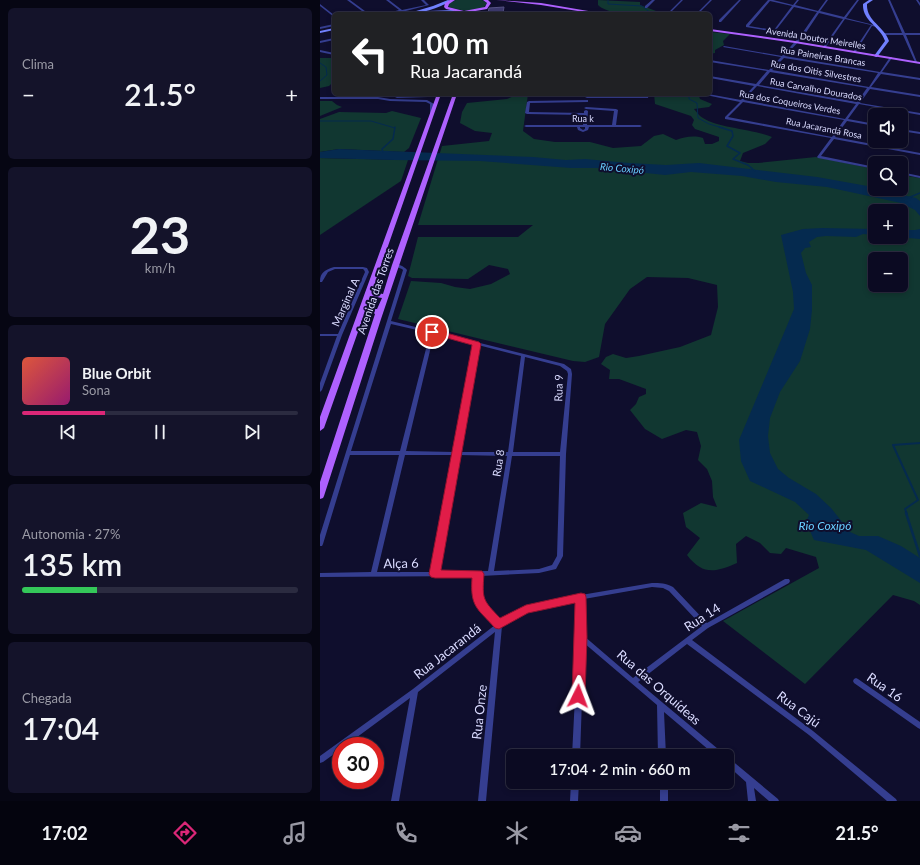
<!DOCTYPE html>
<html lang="pt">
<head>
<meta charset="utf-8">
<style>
	body { margin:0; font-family:Lato,sans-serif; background:#14132a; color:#f1f3f6; height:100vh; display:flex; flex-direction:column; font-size:15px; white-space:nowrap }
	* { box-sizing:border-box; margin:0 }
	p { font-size:13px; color:#9a9aa5 }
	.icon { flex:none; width:22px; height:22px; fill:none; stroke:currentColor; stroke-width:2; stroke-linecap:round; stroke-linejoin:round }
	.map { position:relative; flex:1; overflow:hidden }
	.side { display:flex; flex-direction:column; gap:8px; padding:8px; background:#060613; width:320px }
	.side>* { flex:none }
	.top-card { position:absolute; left:12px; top:12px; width:380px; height:84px; border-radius:6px; box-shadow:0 2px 6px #0003,0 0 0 1px #2b2b40; background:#202124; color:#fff; overflow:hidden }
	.buttons { position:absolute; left:548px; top:108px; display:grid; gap:8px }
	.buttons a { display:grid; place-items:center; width:40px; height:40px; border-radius:6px; background:#0b0a22; box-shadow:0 2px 6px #0003,0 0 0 1px #2b2b40; font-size:20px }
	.speed { position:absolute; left:12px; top:737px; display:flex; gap:8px; font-size:20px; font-weight:700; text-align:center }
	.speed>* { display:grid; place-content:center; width:52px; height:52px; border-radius:50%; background:#0b0a22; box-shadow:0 2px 6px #0003,0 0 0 1px #2b2b40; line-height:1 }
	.speed .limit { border:6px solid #d22; background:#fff; color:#111 }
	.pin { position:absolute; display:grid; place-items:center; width:34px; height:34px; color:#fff; margin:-17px; border:2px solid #fff; border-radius:50%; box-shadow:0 1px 4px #0007 }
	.me { position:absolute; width:44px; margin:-22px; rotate:3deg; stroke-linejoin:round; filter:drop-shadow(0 0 3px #0008) }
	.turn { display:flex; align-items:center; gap:14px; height:84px; padding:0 12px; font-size:18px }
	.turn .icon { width:52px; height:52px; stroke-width:2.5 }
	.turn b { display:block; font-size:28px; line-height:34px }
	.big { font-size:30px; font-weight:600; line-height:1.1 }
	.side .tile { flex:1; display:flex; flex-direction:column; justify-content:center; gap:6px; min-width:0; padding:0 14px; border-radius:6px; background:#14132a }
	.side .dial { align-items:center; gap:0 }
	.dial b { font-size:52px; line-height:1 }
	.song { display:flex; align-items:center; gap:12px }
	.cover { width:48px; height:48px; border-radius:6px; background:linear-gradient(135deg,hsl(10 70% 55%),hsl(320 70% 35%)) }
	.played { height:4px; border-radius:2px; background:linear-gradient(90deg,#db2777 30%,#2b2b40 30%) }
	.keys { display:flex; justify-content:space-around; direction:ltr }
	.heat { display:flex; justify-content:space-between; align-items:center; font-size:22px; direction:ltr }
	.charge { height:6px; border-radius:3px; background:linear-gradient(90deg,#34c759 27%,#2b2b40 0) }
	.trip { position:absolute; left:186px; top:749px; width:228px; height:40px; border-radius:6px; background:#0b0a22; box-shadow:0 2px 6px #0003,0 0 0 1px #2b2b40; font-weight:600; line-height:40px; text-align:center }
	.tabs { display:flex; height:64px; justify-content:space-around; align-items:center; background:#04040e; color:#9a9aa5 }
	.tabs .icon { width:28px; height:28px }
	.tabs .on { color:#db2777 }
	.tabs b { font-size:18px; color:#f1f3f6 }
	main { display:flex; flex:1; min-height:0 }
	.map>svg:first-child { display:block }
	.green { fill:#113731; fill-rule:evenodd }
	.water { fill:#052a4f }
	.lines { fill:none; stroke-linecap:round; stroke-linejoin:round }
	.stream-far3 { stroke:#052a4f; stroke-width:1 }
	.stream-far2 { stroke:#052a4f; stroke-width:1.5 }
	.stream-far1 { stroke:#052a4f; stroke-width:2 }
	.stream { stroke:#052a4f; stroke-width:2.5 }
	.street { fill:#353e90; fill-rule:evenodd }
	.secondary { fill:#7181ff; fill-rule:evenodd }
	.primary { fill:#ae61ff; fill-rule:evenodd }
	.wall { fill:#29265c }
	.building { fill:#3c396e; stroke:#555284 }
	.route { fill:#e11d48; stroke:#92132f }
	.labels { text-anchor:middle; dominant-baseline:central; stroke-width:4; stroke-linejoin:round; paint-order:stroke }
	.far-street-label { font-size:9px; fill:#dadbff; stroke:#0f0e2d }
	.far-water-label { font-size:10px; font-style:italic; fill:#68ceff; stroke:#0f0e2d }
	.street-label { font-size:11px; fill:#dadbff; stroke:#0f0e2d }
	.water-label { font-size:12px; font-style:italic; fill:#68ceff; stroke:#0f0e2d }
	.near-street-label { font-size:13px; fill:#dadbff; stroke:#0f0e2d }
</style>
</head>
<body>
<main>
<section class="side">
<div class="tile"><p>Clima</p>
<div class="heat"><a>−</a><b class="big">21.5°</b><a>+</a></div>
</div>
<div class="tile dial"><b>23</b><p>km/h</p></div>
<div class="tile">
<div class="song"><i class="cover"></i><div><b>Blue Orbit</b><p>Sona</p></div></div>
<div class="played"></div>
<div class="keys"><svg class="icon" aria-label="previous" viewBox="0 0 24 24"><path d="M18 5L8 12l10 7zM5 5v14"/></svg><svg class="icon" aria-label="pause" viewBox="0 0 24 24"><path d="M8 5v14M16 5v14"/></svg><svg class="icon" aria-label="next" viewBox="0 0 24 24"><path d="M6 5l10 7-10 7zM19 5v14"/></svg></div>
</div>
<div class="tile"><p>Autonomia · 27%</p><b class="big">135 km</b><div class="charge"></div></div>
<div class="tile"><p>Chegada</p><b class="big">17:04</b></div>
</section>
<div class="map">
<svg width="600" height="801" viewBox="0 0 600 801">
	<rect width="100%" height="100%" fill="#0f0e2d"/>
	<path class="green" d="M136,0H162L167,3C161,15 139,10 129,7L128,4Z
		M278,0L320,2V5L336,11L338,14C322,14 289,16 278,5Z
		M390,32L410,34L403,41L404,45L395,50V53L390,54Z
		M0,58H14V81L9,86L0,88Z
		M193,94H208L203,131L214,139L235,142H270L293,148L321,146L334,136L343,134L356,140C365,137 373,135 383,138L385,144H392L399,141V137L375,129L372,125L374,120L371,116L335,104L334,94H378L380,99L392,104L389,107L374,109C377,112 379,116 383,118C398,128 433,129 452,137L445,144L423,153L420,161L428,163H438L496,157L555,169V189H581V175L600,178V605L594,601L573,595L485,684L403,621L499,568L496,557L466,548L461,554L450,553L440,543L426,536L416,544L417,563C396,572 383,576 367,555L380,538L366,527L363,513L381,503L397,507L393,497L392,481L387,469L378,460L381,446L377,432L366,430L342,439L325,429L310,410L316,404L319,397L326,394V389L299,379H289L290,370L281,364L286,357L293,354L306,358L319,356L360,347L391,335L398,307L397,285L368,278L327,277L310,289L285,324L279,357L265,362L253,361L78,319L91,281L121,283L135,287L150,289L171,284L190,274L188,269L169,265L148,279L92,278L88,276L98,237H198L213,225H98L122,146L169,141L172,133L155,131L140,123L142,112L147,103L187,99L194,96ZM555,211H581V237H555ZM555,259H581V285H555Z
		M0,101H12L17,105L22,107L0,116Z
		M72,111L101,118L89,148L84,152L19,149L0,152V119L19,112L66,113Z
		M0,158L88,160L81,181L0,235Z"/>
	<path class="water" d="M19,149L213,157L246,160L265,159L309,163L346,165L379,163L497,177L553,187L555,189L596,198L600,201V216L595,210L581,203L507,187L456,182L422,176L371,172L345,175L278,168H251L160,161L74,160L0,158V152Z
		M502,228L555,229V235L543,234L536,237L506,236L497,237L489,242L491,247L485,248L481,253L486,273L492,285V310L490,329L480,361L460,392L450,418L448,436L450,453L458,469L469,478L496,494L511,508L530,532L539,536H558L581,546L600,558V583L546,550L494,540L486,522L489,515L475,502L430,481L421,461L419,440L474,309L473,292L461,235L483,229Z
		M600,229V239L578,237H581V230H595Z"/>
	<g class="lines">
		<path class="stream-far3" d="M288,0V4L322,6L332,14
			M0,63L6,67L7,75L0,81
			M366,94L369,95V99L377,103L378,118L389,124L403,128
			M0,121H51L75,128"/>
		<path class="stream-far2" d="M399,127L412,131L413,136L407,146L420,153L413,159L428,165L435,171
			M63,152L62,149L73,139L75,127
			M588,198L600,193"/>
		<path class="stream-far1" d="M587,514L585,509L598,500L573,445L600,443"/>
		<path class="stream" d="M586,513L600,556"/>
		<path class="street" d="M27,0H30L49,14H46Z
			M66,0H69L82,10L106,5L101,0H104L109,5L82,12L70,14H65L79,10Z
			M332,0H335L327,8H325V6Z
			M361,0H363L349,14H347Z
			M390,0H392L378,14H376Z
			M419,0H421L401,22H399V20Z
			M448,0H453L473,5L477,0H479L475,5L498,11L506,0H508L500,11L524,17L537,0H539L526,18L558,26L557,27L552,26L535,53L533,52L551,25L525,19L505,48H504L503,47L523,19L499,13L483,37L465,56L560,72L570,57H572V58L562,72L600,78V80L561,74L551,87L600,95V97L550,89L540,103L600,113V115L539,104L528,119L555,124V126L527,121L515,137L600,153V155L514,139L501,156L555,167V169L498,158L497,157L511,138L405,119V117L420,102L381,94H388L421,100L434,86L390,78V76L436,84L447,71L390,62V60L449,70L461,57L403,47L404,46L462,56L480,36L426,27V25ZM450,1L472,6L454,30L429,26ZM474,7L497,12L481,35L456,30ZM464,58L558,73L549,87L452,70ZM450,72L547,88L537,102L439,85ZM437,86L536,104L525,119L424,100ZM423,102L524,120L512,137L408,117Z
			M568,0H570L585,33H600V35H586L597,62V63L595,62L583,35H564L563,34L564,33H582Z
			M596,0H598L600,3V6Z
			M0,4L14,15V17L0,6Z
			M14,24V26L0,29V27Z
			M14,38V40L0,43V41Z
			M0,50L14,53V55L0,52Z
			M112,94H117L108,97L77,98L75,97L77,96L108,95Z
			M325,94H329L328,98H267L265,97L267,96H325Z
			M0,97H58L70,99L107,100L114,104V113L112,114L110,113V104L106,102L70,101L58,99H0Z
			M267,100H268V102L210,103L209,112L264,113V111L266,110L268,111L267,125H292L294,111L266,109L264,108L266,107L296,109L298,110L296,125H320L322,126L320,127H269L268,130L263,132L258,130L257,127H206L204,126L206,125H263L264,115L207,114L205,113L207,102L209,101ZM260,127H265V129L263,130L260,128Z
			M581,129L600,132V134L581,131Z
			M581,172L600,176V178L581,174Z
			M74,264C78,264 84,266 87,270L71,321L112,331L244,364L251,369L252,374L246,454L243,556L236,569L219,573L161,576C160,601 162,604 180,622L205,608L261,595L332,583C340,583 346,583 353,587L387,623L465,579H469L470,581L469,583L388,628L372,640L493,731L576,799L577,801H567L489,735L367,644L318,682L404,754L405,756H396L344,712L346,756H338L337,705L264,643L260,756H252L258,637V600L207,612L182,626L166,801H158L175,632L98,692L79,801H71L90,698L25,746H21V749L3,762L0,763V756L93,689L175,625C157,607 153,602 155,576L0,577V573L51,572L79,455H30L3,544L2,546H0V535L83,270L82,269L74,266ZM71,324L110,333L80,451H31ZM114,334L154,344L134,452L86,451ZM158,345L201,356L188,452H139ZM205,357L240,366L247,371L248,374L240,452H193ZM85,455H133L112,572H57ZM139,455L187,456L168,571L118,572ZM192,456H240L237,556L232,565L219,569L174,571ZM332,587L343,588L349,591L382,626L313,678L264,636V599Z
			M14,267H43L47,268L49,272L22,335L2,390L0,392V383L17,336H0V334H18L45,272L44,270L43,269H15L8,272L2,282H0C0,272 5,270 14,267Z
			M536,678L538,679L600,722V729L598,728L534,683L533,681L534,679Z
			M407,758L410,759L458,799L459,801H449L434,788L436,801H428L426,782L407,765Z
			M251,782H259L258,801H250Z
			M340,782H348V801H340Z"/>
		<path class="secondary" d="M128,0L131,1C119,8 100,14 86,14L113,6Z
			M549,0H553L547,4C546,21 564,26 569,41L557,57H556L554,56L565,41C560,26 542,21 543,4Z
			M134,10L136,11L135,12L108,13L106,12L108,11Z
			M14,28V30L0,33V31Z"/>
		<path class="primary" d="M130,0H135L129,4L128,7L144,11L165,7L167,3L163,0H168L171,3L167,9L144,13L126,9L124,7L125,3Z
			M176,0L221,3L286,14H276L221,5Z
			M390,29L475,41L600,62V64L475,43L390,31Z
			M117,94H121L52,292L63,294L72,265L133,94H137L61,319L4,496L3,498L0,499V482L55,314L52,312H45L4,428L0,431V417ZM50,296L62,298L57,309L46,308Z"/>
	</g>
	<path class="wall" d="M184,9L183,14H168V13Z"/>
	<path class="building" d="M184,7L183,13H168L169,8Z"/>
	<path class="route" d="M112,329L159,342L161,344L121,570L162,571L164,574C162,600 163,600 180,618L206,605L261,593L265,594L266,597L267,637L265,696L263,700L258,702L254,700L252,696L255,603L208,613L179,629L175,628C157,608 150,607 152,578H115L111,577L109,574L152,345L109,333L108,332Z"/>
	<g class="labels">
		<g class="far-street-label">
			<text transform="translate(496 38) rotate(9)">Avenida Doutor Meirelles</text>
			<text transform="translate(503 56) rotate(9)">Rua Paineiras Brancas</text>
			<text transform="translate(496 71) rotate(10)">Rua dos Oitis Silvestres</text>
			<text transform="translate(496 89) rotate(10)">Rua Carvalho Dourados</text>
			<text transform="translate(470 102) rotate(10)">Rua dos Coqueiros Verdes</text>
			<text x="263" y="118">Rua k</text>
			<text transform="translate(504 128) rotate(11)">Rua Jacarandá Rosa</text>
		</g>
		<g class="far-water-label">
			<text transform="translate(302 168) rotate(5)">Rio Coxipó</text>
		</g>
		<g class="street-label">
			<text transform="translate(55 291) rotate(-71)">Avenida das Torres</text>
			<text transform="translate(25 302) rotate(-66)">Marginal A</text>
			<text transform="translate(238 388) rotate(-89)">Rua 9</text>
			<text transform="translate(178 463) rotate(-81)">Rua 8</text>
		</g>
		<g class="water-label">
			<text x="505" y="525">Rio Coxipó</text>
		</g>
		<g class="near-street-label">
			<text transform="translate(81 563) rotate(-1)">Alça 6</text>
			<text transform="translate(382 617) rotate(-33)">Rua 14</text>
			<text transform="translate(127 651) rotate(-38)">Rua Jacarandá</text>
			<text transform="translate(339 687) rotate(41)">Rua das Orquídeas</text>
			<text transform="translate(565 687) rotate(35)">Rua 16</text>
			<text transform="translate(479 709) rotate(37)">Rua Cajú</text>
			<text transform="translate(159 712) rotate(-84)">Rua Onze</text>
		</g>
	</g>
</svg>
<div class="buttons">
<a><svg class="icon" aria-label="sound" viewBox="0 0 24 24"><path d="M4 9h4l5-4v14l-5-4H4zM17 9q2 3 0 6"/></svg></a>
<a><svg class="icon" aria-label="search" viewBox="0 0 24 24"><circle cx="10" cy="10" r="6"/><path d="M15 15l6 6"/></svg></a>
<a>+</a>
<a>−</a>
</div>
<div class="speed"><div class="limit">30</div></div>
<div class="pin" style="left:112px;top:332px;background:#d93025"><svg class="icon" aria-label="arrive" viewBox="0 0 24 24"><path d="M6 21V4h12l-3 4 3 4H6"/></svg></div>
<svg class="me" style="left:258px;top:696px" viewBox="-20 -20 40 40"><path d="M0-17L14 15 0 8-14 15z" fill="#e11d48" stroke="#fff" stroke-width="4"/></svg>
<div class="trip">17:04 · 2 min · 660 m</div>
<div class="top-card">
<div class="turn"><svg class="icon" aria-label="left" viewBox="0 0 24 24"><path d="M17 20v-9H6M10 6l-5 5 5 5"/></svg><div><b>100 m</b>Rua Jacarandá</div></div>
</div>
</div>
</main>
<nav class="tabs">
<b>17:02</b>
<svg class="icon on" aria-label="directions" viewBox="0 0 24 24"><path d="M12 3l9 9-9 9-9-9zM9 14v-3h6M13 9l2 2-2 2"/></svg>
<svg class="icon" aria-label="music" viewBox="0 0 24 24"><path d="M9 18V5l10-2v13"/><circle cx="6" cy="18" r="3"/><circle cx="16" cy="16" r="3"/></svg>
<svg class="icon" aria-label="phone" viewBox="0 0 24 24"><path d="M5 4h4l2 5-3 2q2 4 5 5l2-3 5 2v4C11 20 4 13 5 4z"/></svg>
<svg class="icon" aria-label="climate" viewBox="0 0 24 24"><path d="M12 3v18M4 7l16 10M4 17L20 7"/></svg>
<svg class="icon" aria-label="car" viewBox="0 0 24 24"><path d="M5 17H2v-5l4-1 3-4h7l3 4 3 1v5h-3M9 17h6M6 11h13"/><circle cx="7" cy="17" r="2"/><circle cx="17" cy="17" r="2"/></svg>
<svg class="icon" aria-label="filters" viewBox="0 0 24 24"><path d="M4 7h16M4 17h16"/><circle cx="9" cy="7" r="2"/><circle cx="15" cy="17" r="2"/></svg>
<b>21.5°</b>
</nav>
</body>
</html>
